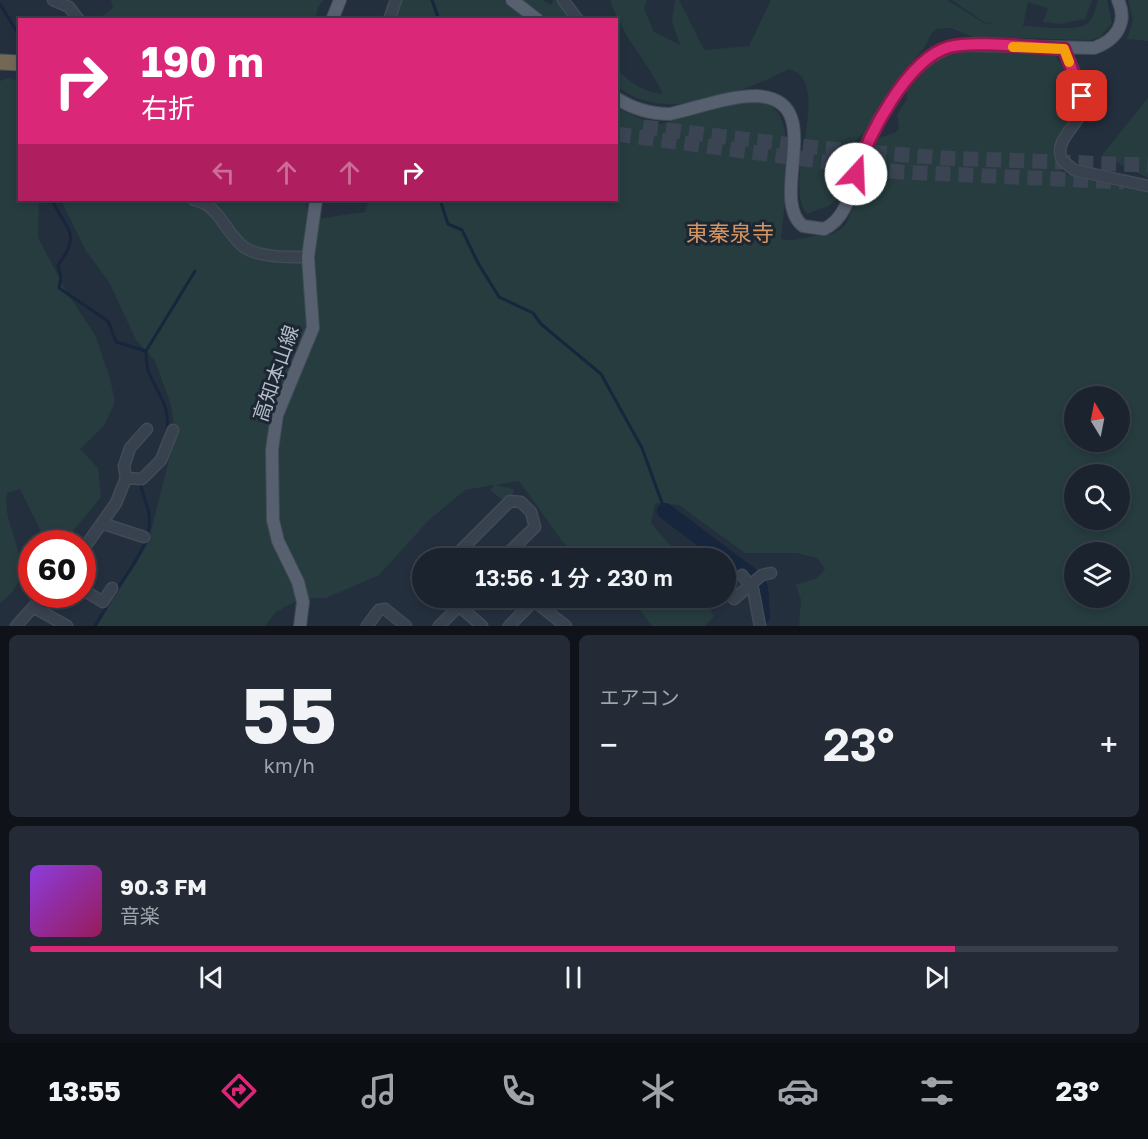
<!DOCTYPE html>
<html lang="ja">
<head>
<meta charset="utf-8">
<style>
	body { margin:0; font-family:"Golos Text","Noto Sans JP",sans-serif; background:#242b36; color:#f1f3f6; height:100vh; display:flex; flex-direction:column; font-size:22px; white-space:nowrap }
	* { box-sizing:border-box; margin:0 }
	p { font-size:20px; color:#a0a4aa }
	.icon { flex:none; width:33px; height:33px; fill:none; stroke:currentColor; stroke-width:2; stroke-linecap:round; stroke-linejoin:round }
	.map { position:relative; height:626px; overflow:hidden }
	.details { display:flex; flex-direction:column; gap:9px; padding:9px; background:#0f1319; flex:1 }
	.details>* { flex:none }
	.hud { position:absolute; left:18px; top:18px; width:600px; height:183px; border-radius:0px; box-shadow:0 3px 9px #0003,0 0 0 2px #39404a; background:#db2777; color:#fff; overflow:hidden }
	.needle { width:39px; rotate:350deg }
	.tools { position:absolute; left:1064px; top:386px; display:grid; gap:12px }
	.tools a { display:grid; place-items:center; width:66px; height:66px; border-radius:50%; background:#1b232e; box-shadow:0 3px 9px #0003,0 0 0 2px #39404a; font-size:30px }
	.speed { position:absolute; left:18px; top:530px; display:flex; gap:12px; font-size:30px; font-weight:700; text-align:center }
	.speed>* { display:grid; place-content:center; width:78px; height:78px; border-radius:50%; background:#1b232e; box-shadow:0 3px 9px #0003,0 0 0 2px #39404a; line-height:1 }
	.speed .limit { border:9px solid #d22; background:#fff; color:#111 }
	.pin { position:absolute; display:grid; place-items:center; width:51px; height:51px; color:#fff; margin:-26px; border-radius:12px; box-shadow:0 3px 9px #0006 }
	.me { position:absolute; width:66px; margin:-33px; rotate:20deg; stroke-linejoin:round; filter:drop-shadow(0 0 4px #0008) }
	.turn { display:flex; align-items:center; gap:21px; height:126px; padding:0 24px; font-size:27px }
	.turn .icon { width:78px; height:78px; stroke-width:2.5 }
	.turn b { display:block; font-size:42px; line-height:51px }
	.lanes { display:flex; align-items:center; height:57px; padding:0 24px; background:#0003; justify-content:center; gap:30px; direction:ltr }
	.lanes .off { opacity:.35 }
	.big { font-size:45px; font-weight:600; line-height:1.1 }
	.details .widget { flex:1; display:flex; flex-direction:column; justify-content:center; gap:9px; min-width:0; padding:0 21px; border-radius:9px; background:#242b36 }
	.details .dial { align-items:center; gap:0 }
	.dial b { font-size:78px; line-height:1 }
	.song { display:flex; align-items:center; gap:18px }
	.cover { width:72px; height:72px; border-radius:9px; background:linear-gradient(135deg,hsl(270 70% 55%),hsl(330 70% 35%)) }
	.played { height:6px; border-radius:3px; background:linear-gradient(90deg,#db2777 85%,#39404a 85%) }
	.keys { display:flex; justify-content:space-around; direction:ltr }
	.heat { display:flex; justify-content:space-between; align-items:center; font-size:33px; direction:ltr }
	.details .tiles { flex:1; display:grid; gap:9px; grid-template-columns:1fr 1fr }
	.widget:last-child { grid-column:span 2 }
	.trip { position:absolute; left:412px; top:548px; width:324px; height:60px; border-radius:30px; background:#1b232e; box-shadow:0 3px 9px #0003,0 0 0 2px #39404a; font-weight:600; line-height:60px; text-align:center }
	.tabs { display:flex; height:96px; justify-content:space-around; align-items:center; background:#0b0e12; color:#a0a4aa }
	.tabs .icon { width:42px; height:42px }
	.tabs .current { color:#db2777 }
	.tabs b { font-size:27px; color:#f1f3f6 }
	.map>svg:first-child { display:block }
	.green { fill:#263c3f; fill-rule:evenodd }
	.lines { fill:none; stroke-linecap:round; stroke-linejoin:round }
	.stream { stroke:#17263c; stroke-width:3 }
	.river { stroke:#17263c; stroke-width:16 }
	.highway-tunnel { stroke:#3a4453; stroke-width:15; stroke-dasharray:15 8; stroke-linecap:butt }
	.minor-casing { stroke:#414a57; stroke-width:13 }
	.major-casing { stroke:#414a57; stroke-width:14 }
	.highway-casing { stroke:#434c59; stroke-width:17 }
	.minor { stroke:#38414e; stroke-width:10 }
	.major { stroke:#56606e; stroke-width:12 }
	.highway { stroke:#746855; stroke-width:15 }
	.route-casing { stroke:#8e194d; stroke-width:15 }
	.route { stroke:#db2777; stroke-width:10 }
	.slow { stroke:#f59e0b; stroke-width:10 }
	.labels { text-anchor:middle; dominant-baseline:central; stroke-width:6; stroke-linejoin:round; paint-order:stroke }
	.street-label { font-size:20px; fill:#b4bcc9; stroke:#1d2633 }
	.quarter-label { font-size:22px; fill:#d59563; stroke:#1d2633 }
</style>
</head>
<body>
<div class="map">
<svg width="1148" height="626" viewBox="0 0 1148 626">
	<rect width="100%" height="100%" fill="#242f3e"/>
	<path class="green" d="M111,0H323L318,7L315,19H98L113,8Z
		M399,0H503L529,19L395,20Z
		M522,0H542L551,5L553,0H561L576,19H549Z
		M610,0H647L644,8L654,32L680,45L672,22L675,0H679L704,50L749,46L771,0H947L984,23L995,24L984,22L952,0H1092L1085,19L1060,24L1043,22L1048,8L1028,2L1023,26C1036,26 1081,33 1089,22C1094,17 1096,7 1098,0H1107L1112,23L1100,37L1090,40L972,37L951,28L937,29L931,34L926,45L889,93L867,130L852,144L843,194L830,205L807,214C780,181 836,82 789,69C741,93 663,125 617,86V68C628,83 645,92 663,94C647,60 622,37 610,0Z
		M1128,0H1148V41L1127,39L1133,20Z
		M965,51L1055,55C1062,67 1075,82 1077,97C1080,130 1037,136 1064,174L1148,192V626H799L801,600L796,585L817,578L825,569L817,558L797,553H745L679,505L655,503L651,523L681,558H582L565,545L519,481L495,485L513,489L514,492L504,501L490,490L494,485L465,490L429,520L379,575L326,598H302L276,612L265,626H97L148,543L176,432L170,402L155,361L136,340L109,282L86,251L61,200H305L309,220L365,212L369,200H616L617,108L648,122L661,124C686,117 735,100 759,102C804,105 783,208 781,239C792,242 803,238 814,236C824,235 837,234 844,226C854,215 867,158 877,139L896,132L899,128L897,115L907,99V91C925,71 938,55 965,51ZM1074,396H1119V441H1074ZM1074,474H1119V519H1074ZM1074,552H1119V597H1074Z
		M8,78L19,81L20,200H39L38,237L66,291L95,335L110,378L115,402L104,426L80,449L98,468L101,497L63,543L46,541L20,489L7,493C0,532 46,571 0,603V81Z
		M1148,98V178L1102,155Z
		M620,597H704L714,616L705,626H652L640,610L624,607Z"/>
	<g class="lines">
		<path class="stream" d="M432,0L439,20
			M0,4L20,37
			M52,200C65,229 83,233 58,265L61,278L59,288L108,321L116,342L146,351C146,359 146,368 150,375C159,396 172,409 166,434
			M440,200L448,224L462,230L478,263L499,297L533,313L541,324L601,374L642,448L665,511
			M146,351L195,271
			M116,591C130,568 153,543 149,514C147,503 142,493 140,482
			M95,626L111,599"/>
		<path class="river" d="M665,511L753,577L760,588L762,617"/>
		<path class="highway-tunnel" d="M643,127L819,148L943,158L1148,165
			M616,134L900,172L1124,182"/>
		<g class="minor-casing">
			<path id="minor" d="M53,0L69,7L79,20
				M563,0L578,20
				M389,20L396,0
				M1064,49C1071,65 1086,91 1082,109C1078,127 1053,140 1062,160L1074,170L1148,186
				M194,200C219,204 225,233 244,247C259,258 290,257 308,257
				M126,478L142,479L161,460L173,430
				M104,524L144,537
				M82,551L116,503L126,478L124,466L130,448L147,429
				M453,558L510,501L521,502L531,512L535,527L503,558
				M742,575L753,589L760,626
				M82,589L103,602L112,588
				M459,597L461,599
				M734,599L762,575L771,573
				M534,601L566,626
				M33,607L67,626
				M16,626L45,594
				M367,626L379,610L385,609L406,626
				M439,626L459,606L482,626
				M509,626L538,597"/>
		</g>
		<g class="major-casing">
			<path id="major" d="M512,0L538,20
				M332,20L340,0
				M616,98C633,109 651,114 670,114C697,108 728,96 756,96C830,99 767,198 803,226L824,229C850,217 852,182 861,158C876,119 916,49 962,45L1094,48C1117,40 1128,22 1118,0
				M300,626L303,602L298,582L278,541L273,520L272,450L277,415L313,328L308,257L316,200"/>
		</g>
		<g class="highway-casing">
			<path id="highway" d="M0,62L20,63"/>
		</g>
		<use href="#minor" class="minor"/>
		<use href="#major" class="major"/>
		<use href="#highway" class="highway"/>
	</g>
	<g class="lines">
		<g class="route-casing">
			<path id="route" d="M856,174C868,136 907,59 949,47C973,40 1036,48 1064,49L1082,96"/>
		</g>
		<use href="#route" class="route"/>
		<path class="slow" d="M1013,47L1064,49L1069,62"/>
	</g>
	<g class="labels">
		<g class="street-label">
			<text transform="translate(275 373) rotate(-71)">高知本山線</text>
		</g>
		<g class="quarter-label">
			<text x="730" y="232">東秦泉寺</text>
		</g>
	</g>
</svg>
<div class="tools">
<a><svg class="needle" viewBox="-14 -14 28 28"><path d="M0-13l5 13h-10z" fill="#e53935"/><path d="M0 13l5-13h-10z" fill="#a0a4aa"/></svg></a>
<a><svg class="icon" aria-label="search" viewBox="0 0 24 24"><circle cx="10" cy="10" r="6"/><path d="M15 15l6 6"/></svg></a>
<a><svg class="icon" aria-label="layers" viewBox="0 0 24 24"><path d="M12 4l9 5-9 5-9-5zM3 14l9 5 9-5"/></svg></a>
</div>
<div class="speed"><div class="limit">60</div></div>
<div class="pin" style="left:1082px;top:96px;background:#d93025"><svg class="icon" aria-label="arrive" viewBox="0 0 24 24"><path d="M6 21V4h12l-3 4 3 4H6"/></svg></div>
<svg class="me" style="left:856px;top:174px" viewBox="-20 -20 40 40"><circle r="19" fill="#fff"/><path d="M0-13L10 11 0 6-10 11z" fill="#db2777"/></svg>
<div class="trip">13:56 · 1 分 · 230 m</div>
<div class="hud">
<div class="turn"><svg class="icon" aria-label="right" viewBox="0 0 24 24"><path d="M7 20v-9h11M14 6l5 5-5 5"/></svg><div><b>190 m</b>右折</div></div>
<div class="lanes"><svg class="icon off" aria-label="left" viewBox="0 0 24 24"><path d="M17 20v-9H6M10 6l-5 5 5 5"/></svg><svg class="icon off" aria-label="ahead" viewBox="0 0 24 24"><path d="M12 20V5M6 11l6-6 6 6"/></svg><svg class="icon off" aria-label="ahead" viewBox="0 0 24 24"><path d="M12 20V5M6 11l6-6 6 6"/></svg><svg class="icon" aria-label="right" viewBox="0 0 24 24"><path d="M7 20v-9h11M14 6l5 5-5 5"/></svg></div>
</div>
</div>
<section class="details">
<div class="tiles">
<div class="widget dial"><b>55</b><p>km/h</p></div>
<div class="widget"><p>エアコン</p>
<div class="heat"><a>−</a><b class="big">23°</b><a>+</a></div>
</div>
<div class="widget">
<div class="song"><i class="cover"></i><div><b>90.3 FM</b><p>音楽</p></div></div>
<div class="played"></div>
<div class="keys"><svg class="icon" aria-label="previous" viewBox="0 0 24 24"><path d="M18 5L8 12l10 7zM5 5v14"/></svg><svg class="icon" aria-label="pause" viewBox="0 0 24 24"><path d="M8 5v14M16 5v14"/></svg><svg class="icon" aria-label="next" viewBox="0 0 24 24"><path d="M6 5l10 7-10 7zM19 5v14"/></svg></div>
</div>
</div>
</section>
<nav class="tabs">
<b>13:55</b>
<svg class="icon current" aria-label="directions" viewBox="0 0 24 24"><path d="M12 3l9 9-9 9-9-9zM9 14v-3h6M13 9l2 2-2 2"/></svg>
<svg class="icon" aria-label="music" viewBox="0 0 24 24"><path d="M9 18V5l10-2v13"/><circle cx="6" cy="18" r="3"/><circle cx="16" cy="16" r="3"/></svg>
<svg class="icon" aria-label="phone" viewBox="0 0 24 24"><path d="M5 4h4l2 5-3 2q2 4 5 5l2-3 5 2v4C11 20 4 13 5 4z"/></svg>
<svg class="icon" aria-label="climate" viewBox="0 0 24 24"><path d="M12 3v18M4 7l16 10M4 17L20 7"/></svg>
<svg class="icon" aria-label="car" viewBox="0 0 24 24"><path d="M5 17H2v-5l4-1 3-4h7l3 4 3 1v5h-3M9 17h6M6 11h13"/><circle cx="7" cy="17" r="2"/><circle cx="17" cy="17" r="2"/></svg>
<svg class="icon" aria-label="filters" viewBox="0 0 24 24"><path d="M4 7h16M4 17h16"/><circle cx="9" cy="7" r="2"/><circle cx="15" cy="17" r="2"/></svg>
<b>23°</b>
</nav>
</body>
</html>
